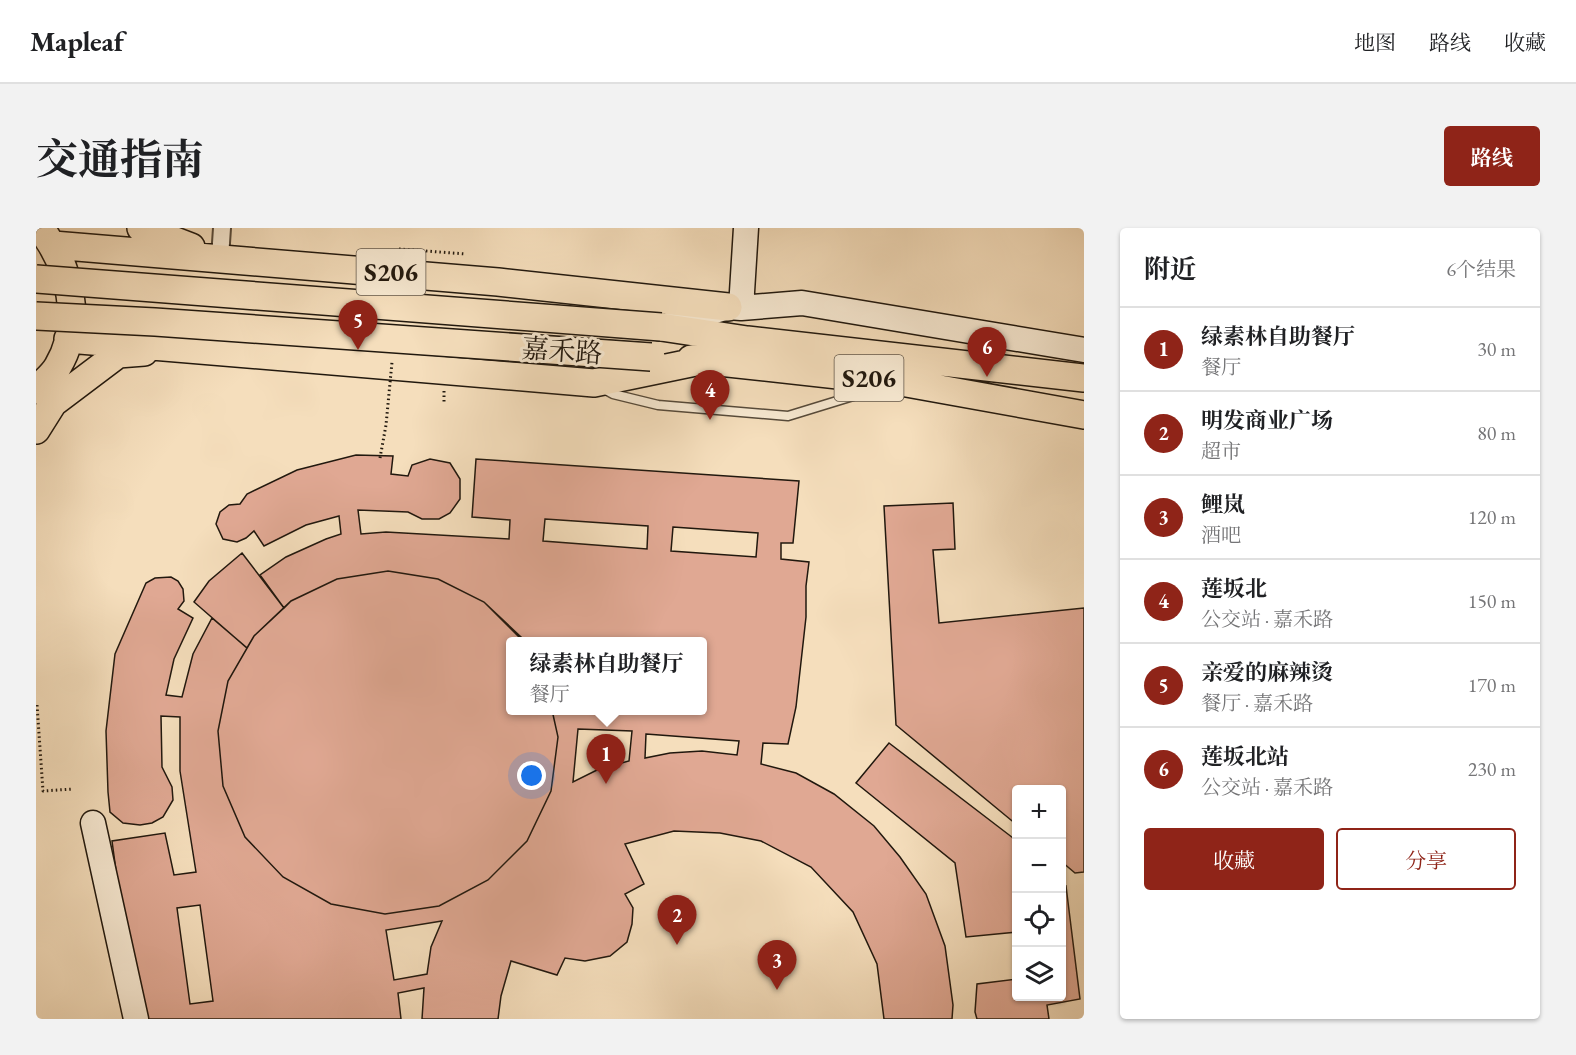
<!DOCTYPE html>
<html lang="zh">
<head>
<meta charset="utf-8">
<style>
  :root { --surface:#fff; --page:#f2f2f2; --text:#202124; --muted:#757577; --line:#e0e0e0; --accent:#8f2418 }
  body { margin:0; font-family:"EB Garamond","Noto Serif SC",serif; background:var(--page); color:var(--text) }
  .controls { position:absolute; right:18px; bottom:18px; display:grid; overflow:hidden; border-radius:6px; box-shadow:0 2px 4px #0004 }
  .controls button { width:54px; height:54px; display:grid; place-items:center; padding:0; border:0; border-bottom:2px solid var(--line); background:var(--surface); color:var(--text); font:30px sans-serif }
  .you { position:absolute; left:496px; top:548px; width:21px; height:21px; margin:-15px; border:4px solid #fff; border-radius:50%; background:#1a73e8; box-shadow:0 0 0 9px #1a73e833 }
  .badge { display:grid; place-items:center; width:39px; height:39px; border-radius:50%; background:var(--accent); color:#fff; font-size:20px; font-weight:700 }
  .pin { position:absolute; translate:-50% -50px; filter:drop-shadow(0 2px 3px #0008) }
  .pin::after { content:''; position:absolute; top:32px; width:21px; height:18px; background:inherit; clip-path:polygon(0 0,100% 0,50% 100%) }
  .popup { position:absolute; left:470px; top:409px; width:201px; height:78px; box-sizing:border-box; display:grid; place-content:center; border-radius:6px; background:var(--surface); filter:drop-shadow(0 2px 4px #0005); font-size:20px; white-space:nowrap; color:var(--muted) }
  .popup b { font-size:22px; color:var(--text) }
  .popup::after { content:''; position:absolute; left:50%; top:100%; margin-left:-12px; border:12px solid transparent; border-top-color:var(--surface) }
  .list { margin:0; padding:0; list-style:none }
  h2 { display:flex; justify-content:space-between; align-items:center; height:78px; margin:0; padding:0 24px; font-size:26px }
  h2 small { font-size:20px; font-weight:400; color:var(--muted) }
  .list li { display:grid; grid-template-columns:39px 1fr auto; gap:18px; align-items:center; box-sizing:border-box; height:84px; padding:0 24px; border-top:2px solid var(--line) }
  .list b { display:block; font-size:22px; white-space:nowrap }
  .list p { margin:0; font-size:20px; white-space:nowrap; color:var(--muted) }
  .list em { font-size:20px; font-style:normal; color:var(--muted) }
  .actions { display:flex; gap:12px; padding:18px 24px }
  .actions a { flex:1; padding:14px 0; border:2px solid var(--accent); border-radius:6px; text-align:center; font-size:21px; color:var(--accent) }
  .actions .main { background:var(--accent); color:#fff }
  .icon { flex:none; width:33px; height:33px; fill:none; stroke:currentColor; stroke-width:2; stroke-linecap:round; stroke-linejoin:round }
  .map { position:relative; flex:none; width:1048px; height:791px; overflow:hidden; border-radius:6px }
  header { display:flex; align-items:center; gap:36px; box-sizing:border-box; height:84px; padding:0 30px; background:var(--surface); border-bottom:2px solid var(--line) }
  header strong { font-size:28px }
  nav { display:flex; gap:33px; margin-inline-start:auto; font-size:21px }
  .intro { display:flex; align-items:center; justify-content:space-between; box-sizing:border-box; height:144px; padding:0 36px }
  h1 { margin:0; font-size:42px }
  .button { padding:15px 27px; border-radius:6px; background:var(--accent); color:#fff; font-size:21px; font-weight:700 }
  main { display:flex; gap:36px; padding:0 36px }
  aside { flex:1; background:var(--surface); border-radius:6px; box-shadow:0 2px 4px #0004 }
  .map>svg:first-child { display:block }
</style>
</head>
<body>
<header>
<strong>Mapleaf</strong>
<nav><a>地图</a><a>路线</a><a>收藏</a></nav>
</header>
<div class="intro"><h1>交通指南</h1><a class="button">路线</a></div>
<main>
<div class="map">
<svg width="1048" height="791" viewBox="0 0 1048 791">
  <rect width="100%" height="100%" fill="#f5debc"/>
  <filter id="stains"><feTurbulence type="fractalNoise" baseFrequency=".00333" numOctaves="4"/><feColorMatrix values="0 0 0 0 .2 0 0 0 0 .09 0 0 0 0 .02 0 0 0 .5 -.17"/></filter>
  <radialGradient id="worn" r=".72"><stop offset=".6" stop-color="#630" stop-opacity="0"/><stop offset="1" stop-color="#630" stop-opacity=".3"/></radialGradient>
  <!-- building -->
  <path fill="#e0a893" stroke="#21180e" stroke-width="1.5" fill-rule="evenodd" d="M320,227l37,1 -2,18 17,2 4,-11 18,-6 20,4 10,16v20l-10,14 -11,6h-17l-14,-7 -50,-2 3,24 25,-2 123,7 1,-19 -38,-3 4,-58 323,22 -6,62h-12v16l28,3 -3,24v31l-10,90 -8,37 -25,-1 -2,21 35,9 38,21 40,32 26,31 26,37 19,52 8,59 -1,14h-68l-7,-55 -24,-52 -42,-45 -50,-26 -41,-8 -46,-2 -49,13 19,40 -19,10 8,14 -1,16 -5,18 -17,14 -25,5 -20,-3 -8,17 -46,-14 -10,35 -3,23h-76l2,-31 -26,5 3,26h-265l-24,-178 53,-8 9,42 22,-3 -16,-101v-54l-19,-1 1,51 10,20 1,13 -10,17 -11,6 -12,2 -17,-2 -13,-11 -2,-20 -2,-61 9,-77 31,-71 9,-5 16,-1 7,4 5,8 1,12 -6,8 15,9 -19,41 -8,36 16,2 11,-43 19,-36 35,30 -19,33 -10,50 5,55 22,51 38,40 48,27 54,10 54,-8 49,-26 39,-39 24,-50 7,-54 -6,-27h150v-68h-178l-40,-40 -46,-23 -50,-8 -51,8 -46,22 -7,7 -24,-33 26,-18 40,-18 15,-5 -2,-18 -33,9 -42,21 -10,-15 -8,7 -9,4 -14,-3 -7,-15 4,-12 9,-7 11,-1 7,-10 50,-24zM509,291l103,7 -1,23 -104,-8zM637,299l85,6 -2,24 -85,-6zM542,501l54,2 -3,30 -30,8 -26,13zM610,506l93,7 -2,14 -35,-4 -32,2 -25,5zM164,677l13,96 -23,3 -13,-96zM406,693l-11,26 -4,27 -33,6 -8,-50z
    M917,275l2,46 -22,1 6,73 145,-15v264l-9,1 -13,-11v-72h-45v35l-121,-100 -12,-219z
    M206,325l42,55 -30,28 -7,12 -53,-46 15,-21z
    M352,343l50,8 46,23 38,36 2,4h-14v68h42l6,27 -7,54 -24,50 -39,39 -49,26 -54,8 -54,-10 -48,-27 -38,-40 -22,-51 -5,-55 10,-50 26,-45 37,-35 46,-22z
    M853,515l128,98v91l-51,5 -11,-74 -99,-80z
    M1030,658l14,113 -33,6 2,14h-72l-2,-7 2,-28 40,-5v17h45v-109z"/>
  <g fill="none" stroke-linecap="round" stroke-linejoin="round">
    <defs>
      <path id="lane" d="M566,160l11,6 45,11 130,11 88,-27"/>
      <path id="street" d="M184,30l2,-30"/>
      <path id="secondary" d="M705,80l5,-80
        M626,99l66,-20 13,1 61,-5 282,47
        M57,595l43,196"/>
      <path id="primary" d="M105,0l50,19
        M17,17l445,37 230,25
        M625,99l86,13 337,38
        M32,111l526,44 116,-24
        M655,131l210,23 183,33
        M0,162c7,-7 17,-15 22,-24 26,-44 12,-100 -18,-138
        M0,202l17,-27 65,-49 26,-2"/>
    </defs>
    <!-- lane casing -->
    <use href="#lane" stroke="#564a3a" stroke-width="11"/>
    <!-- street casing -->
    <use href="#street" stroke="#564a3a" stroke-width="20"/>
    <!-- secondary casing -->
    <use href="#secondary" stroke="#21180e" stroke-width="27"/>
    <!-- primary casing -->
    <use href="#primary" stroke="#21180e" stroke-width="30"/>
    <!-- path -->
    <path stroke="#21180e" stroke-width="3" stroke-dasharray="1.5 3" stroke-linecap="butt" d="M363,21l67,5
      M408,163v13
      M1,477l6,86 30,-2"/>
    <!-- lane -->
    <use href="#lane" stroke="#f8ead3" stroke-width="8"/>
    <!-- street -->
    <use href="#street" stroke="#f8ead3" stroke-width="16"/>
    <!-- secondary -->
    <use href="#secondary" stroke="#f8ead3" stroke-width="24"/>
    <!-- primary -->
    <use href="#primary" stroke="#f5debc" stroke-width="27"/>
    <defs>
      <path id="primary-bridge" d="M0,51l625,48
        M0,88l119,6 496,35"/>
    </defs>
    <!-- primary-bridge casing -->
    <use href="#primary-bridge" stroke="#21180e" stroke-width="30" stroke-linecap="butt"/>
    <!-- path-bridge -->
    <path stroke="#21180e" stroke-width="3" stroke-dasharray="1.5 3" stroke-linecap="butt" d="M361,58l2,-37
      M344,230l6,-33 6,-63"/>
    <!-- primary-bridge -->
    <use href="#primary-bridge" stroke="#f5debc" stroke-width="27"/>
  </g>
  <g text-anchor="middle" stroke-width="6" stroke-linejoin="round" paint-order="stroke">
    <!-- shield labels -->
    <g fill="#f8ead3" stroke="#625749" stroke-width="1.5">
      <rect x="320.5" y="21" width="69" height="46" rx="4.5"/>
      <rect x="798.5" y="127" width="69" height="46" rx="4.5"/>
    </g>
    <g font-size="26" font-weight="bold" fill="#21180e">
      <text x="355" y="53">S206</text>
      <text x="833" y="159">S206</text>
    </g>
    <!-- street labels -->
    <g font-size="27" fill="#21180e" stroke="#f8ead3">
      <text transform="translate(526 123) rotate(4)" y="9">嘉禾路</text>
    </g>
  </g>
  <rect width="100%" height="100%" filter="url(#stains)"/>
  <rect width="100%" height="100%" fill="url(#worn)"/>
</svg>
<div class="controls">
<button>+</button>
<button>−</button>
<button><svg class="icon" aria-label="locate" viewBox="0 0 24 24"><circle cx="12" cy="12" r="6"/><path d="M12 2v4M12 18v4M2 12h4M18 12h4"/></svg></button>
<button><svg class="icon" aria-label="layers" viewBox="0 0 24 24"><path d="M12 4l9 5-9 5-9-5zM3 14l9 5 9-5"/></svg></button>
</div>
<div class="you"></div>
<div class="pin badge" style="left:570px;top:556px">1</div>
<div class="popup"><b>绿素林自助餐厅</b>餐厅</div>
<div class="pin badge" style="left:641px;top:717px">2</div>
<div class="pin badge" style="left:741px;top:762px">3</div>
<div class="pin badge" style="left:674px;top:192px">4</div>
<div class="pin badge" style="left:322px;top:122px">5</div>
<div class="pin badge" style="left:951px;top:149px">6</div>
</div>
<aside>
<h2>附近<small>6个结果</small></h2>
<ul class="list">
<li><span class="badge">1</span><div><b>绿素林自助餐厅</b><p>餐厅</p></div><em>30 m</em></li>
<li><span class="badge">2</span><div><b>明发商业广场</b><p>超市</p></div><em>80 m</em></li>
<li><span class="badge">3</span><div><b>鲤岚</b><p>酒吧</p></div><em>120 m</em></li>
<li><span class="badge">4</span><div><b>莲坂北</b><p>公交站 · 嘉禾路</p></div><em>150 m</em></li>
<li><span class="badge">5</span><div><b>亲爱的麻辣烫</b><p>餐厅 · 嘉禾路</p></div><em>170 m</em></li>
<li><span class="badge">6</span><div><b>莲坂北站</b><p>公交站 · 嘉禾路</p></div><em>230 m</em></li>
</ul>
<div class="actions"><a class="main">收藏</a><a>分享</a></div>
</aside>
</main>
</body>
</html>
